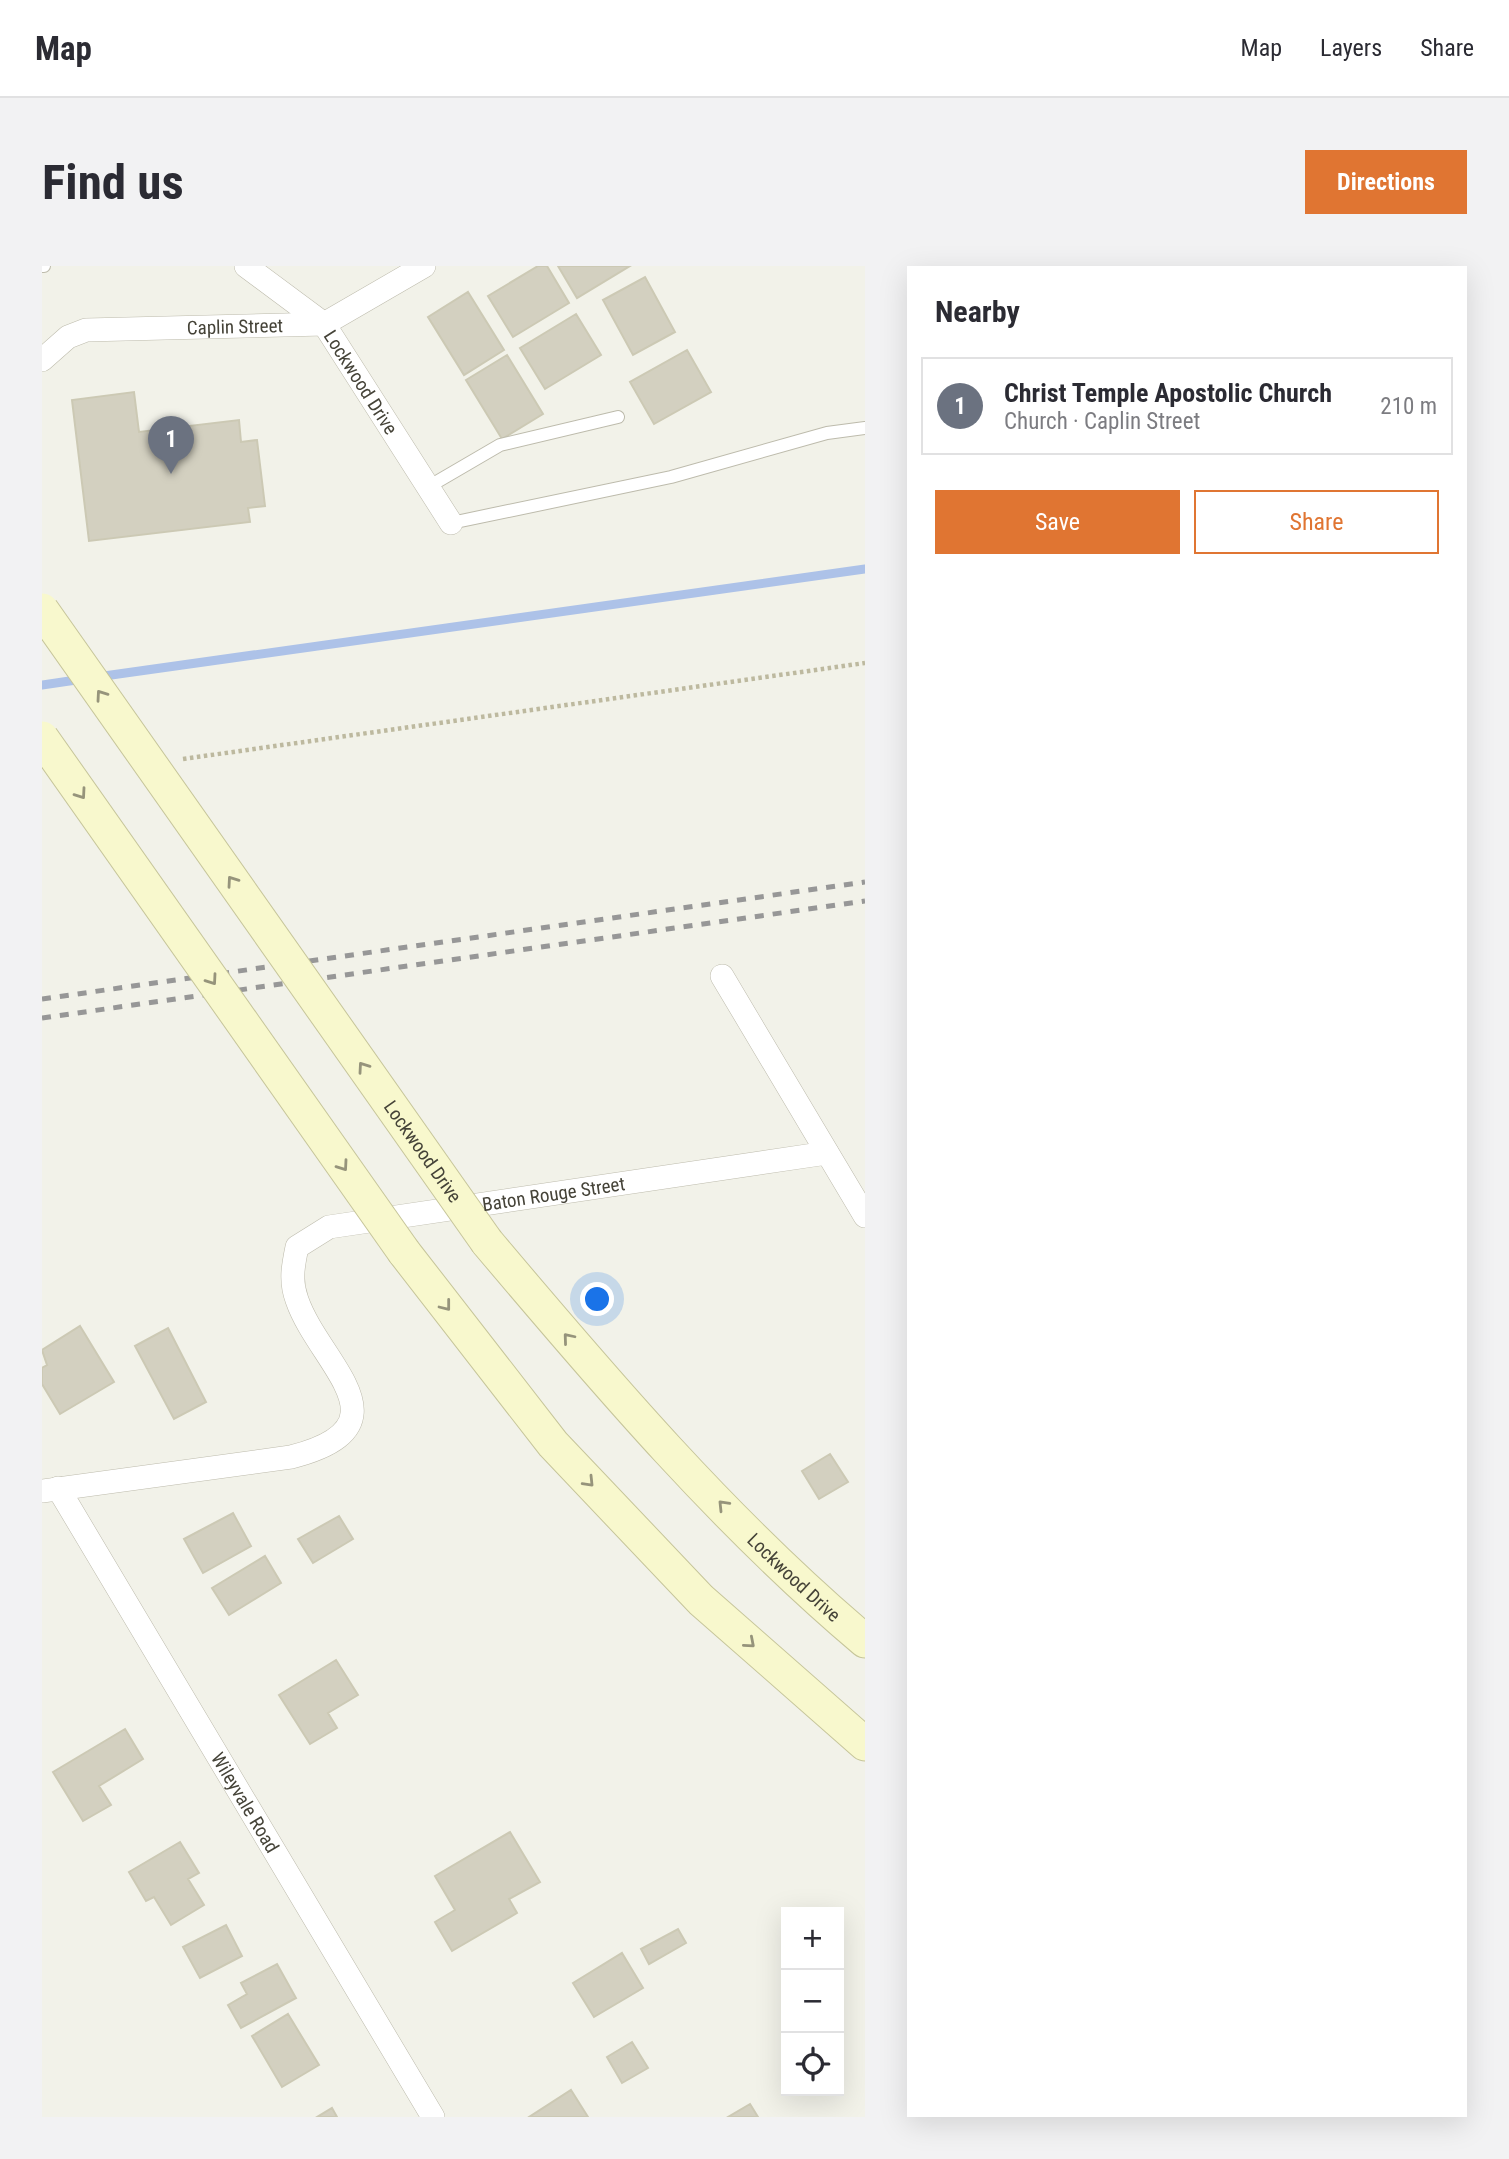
<!DOCTYPE html>
<html lang="en">
<head>
<meta charset="utf-8">
<style>
  :root { --surface:#fff; --page:#f2f2f3; --text:#2b2b33; --muted:#7c7c81; --line:#e1e1e2; --accent:#e07532 }
  body { margin:0; font-family:"Roboto Condensed",sans-serif; background:var(--page); color:var(--text) }
  .controls { position:absolute; right:21px; bottom:21px; display:grid; overflow:hidden; border-radius:0px; box-shadow:0 7px 28px #0002 }
  .controls button { width:63px; height:63px; display:grid; place-items:center; padding:0; border:0; border-bottom:2px solid var(--line); background:var(--surface); color:var(--text); font:35px sans-serif }
  .you { position:absolute; left:556px; top:1034px; width:24px; height:24px; margin:-18px; border:5px solid #fff; border-radius:50%; background:#1a73e8; box-shadow:0 0 0 10px #1a73e833 }
  .badge { display:grid; place-items:center; width:46px; height:46px; border-radius:50%; background:var(--accent); color:#fff; font-size:23px; font-weight:700 }
  .pin { position:absolute; translate:-50% -58px; filter:drop-shadow(0 2px 4px #0008) }
  .pin::after { content:''; position:absolute; top:37px; width:24px; height:21px; background:inherit; clip-path:polygon(0 0,100% 0,50% 100%) }
  .list { margin:0; padding:0; list-style:none }
  h2 { display:flex; justify-content:space-between; align-items:center; height:91px; margin:0; padding:0 28px; font-size:30px }
  h2 small { font-size:23px; font-weight:400; color:var(--muted) }
  .list li { display:grid; grid-template-columns:46px 1fr auto; gap:21px; align-items:center; box-sizing:border-box; height:98px; margin:0 14px 14px; padding:0 14px; border:2px solid var(--line); border-radius:0px }
  .list b { display:block; font-size:26px; white-space:nowrap }
  .list p { margin:0; font-size:23px; white-space:nowrap; color:var(--muted) }
  .list em { font-size:23px; font-style:normal; color:var(--muted) }
  .actions { display:flex; gap:14px; padding:21px 28px }
  .actions a { flex:1; padding:16px 0; border:2px solid var(--accent); border-radius:0px; text-align:center; font-size:24px; color:var(--accent) }
  .actions .main { background:var(--accent); color:#fff }
  .icon { flex:none; width:38px; height:38px; fill:none; stroke:currentColor; stroke-width:2; stroke-linecap:round; stroke-linejoin:round }
  .map { position:relative; flex:none; width:823px; height:1851px; overflow:hidden; border-radius:0px }
  header { display:flex; align-items:center; gap:42px; box-sizing:border-box; height:98px; padding:0 35px; background:var(--surface); border-bottom:2px solid var(--line) }
  header strong { font-size:33px }
  nav { display:flex; gap:38px; margin-inline-start:auto; font-size:24px }
  .intro { display:flex; align-items:center; justify-content:space-between; box-sizing:border-box; height:168px; padding:0 42px }
  h1 { margin:0; font-size:49px }
  .button { padding:18px 32px; border-radius:0px; background:var(--accent); color:#fff; font-size:24px; font-weight:700 }
  main { display:flex; gap:42px; padding:0 42px }
  aside { flex:1; background:var(--surface); border-radius:0px; box-shadow:0 7px 28px #0002 }
  .map>svg:first-child { display:block }
</style>
</head>
<body>
<header>
<strong>Map</strong>
<nav><a>Map</a><a>Layers</a><a>Share</a></nav>
</header>
<div class="intro"><h1>Find us</h1><a class="button">Directions</a></div>
<main>
<div class="map">
<svg width="823" height="1851" viewBox="0 0 823 1851">
  <rect width="100%" height="100%" fill="#f2f2e9"/>
  <g fill="none" stroke-linecap="round" stroke-linejoin="round">
    <!-- stream -->
    <path stroke="#adc2e8" stroke-width="9" d="M55,411l768,-108
      M0,419l41,-6"/>
  </g>
  <!-- building -->
  <path fill="#d3d0c0" stroke="#ccc9b4" stroke-width="2" d="M496,0h9l22,37 -56,34 -25,-41z
    M516,0h72l-53,32z
    M603,11l30,55 -42,23 -30,-55z
    M426,26l36,58 -40,25 -36,-58z
    M534,48l25,41 -56,34 -25,-41z
    M645,84l24,42 -57,32 -24,-42z
    M465,89l36,59 -41,25 -36,-59z
    M92,126l5,40 100,-12 2,22 16,-2 8,66 -17,2 2,14 -161,19 -17,-141z
    M38,1060l34,56 -54,32 -18,-30v-16l5,-3 -5,-15z
    M126,1062l38,74 -32,17 -39,-73z
    M788,1188l18,28 -29,17 -17,-28z
    M191,1247l18,33 -48,27 -19,-34z
    M297,1250l14,23 -40,24 -15,-24z
    M223,1290l16,27 -52,32 -17,-27z
    M294,1394l22,35 -30,18 9,15 -27,16 -31,-49z
    M83,1463l18,30 -44,27 12,19 -28,16 -30,-49z
    M468,1566l30,50 -31,17 8,14 -65,38 -17,-29 20,-12 -20,-34z
    M138,1576l19,31 -11,6 16,26 -33,20 -17,-28 -8,4 -17,-29z
    M184,1659l16,31 -42,22 -17,-31z
    M636,1663l8,14 -37,21 -8,-15z
    M580,1687l21,35 -49,29 -21,-34z
    M235,1698l19,34 -55,30 -13,-23 19,-11 -6,-11z
    M246,1748l31,51 -37,22 -30,-51z
    M590,1776l16,26 -26,15 -15,-26z
    M529,1824l17,27h-59z
    M708,1838l8,13h-30z
    M290,1842l5,9h-20z"/>
  <g fill="none" stroke-linecap="round" stroke-linejoin="round">
    <defs>
      <path id="service" d="M0,0h2
        M386,221l72,-42 118,-28
        M409,257l220,-46 156,-44 38,-5"/>
      <g id="minor">
        <path id="s1" d="M204,0l78,58 127,199"/>
        <path id="s2" d="M0,94l26,-23 18,-7 238,-6 100,-58"/>
        <path d="M680,710l143,240"/>
        <path id="s3" d="M16,1222l375,629"/>
        <path id="s4" d="M0,1225l249,-34c122,-31 28,-93 6,-157 -7,-19 -4,-34 0,-53l32,-20 498,-74"/>
      </g>
      <g id="secondary">
        <path id="s5" d="M445,976c118,140 238,281 378,399"/>
        <path d="M362,986l149,192 148,156 164,144"/>
      </g>
    </defs>
    <!-- service casing -->
    <use href="#service" stroke="#bdbbac" stroke-width="14"/>
    <!-- minor casing -->
    <use href="#minor" stroke="#bdbbac" stroke-width="24"/>
    <!-- secondary casing -->
    <use href="#secondary" stroke="#c6c59a" stroke-width="35"/>
    <!-- path -->
    <path stroke="#bdb99f" stroke-width="4.5" stroke-dasharray="3.5 3.5" stroke-linecap="butt" d="M141,493l682,-96"/>
    <!-- service -->
    <use href="#service" stroke="#fff" stroke-width="12"/>
    <!-- minor -->
    <use href="#minor" stroke="#fff" stroke-width="23"/>
    <!-- secondary -->
    <use href="#secondary" stroke="#f8f8cd" stroke-width="33"/>
    <!-- rail -->
    <path stroke="#979797" stroke-width="5" stroke-dasharray="9 9" stroke-linecap="butt" d="M0,733l823,-117
      M0,752l823,-117"/>
    <defs>
      <g id="secondary-bridge">
        <path id="s6" d="M0,344l445,632"/>
        <path d="M0,472l362,514"/>
      </g>
    </defs>
    <!-- secondary-bridge casing -->
    <use href="#secondary-bridge" stroke="#c6c59a" stroke-width="35" stroke-linecap="butt"/>
    <!-- secondary-bridge -->
    <use href="#secondary-bridge" stroke="#f8f8cd" stroke-width="33"/>
  </g>
  <!-- one-way arrows -->
  <defs><path id="oneway-chevron" d="M-2-3.5L2.5 0L-2 3.5" fill="none" stroke-width="1.6" stroke-linecap="round" stroke-linejoin="round" transform="scale(1.75)"/></defs>
  <g stroke="#96947b">
    <use href="#oneway-chevron" transform="translate(59 429) rotate(-125)"/>
    <use href="#oneway-chevron" transform="translate(39 528) rotate(55)"/>
    <use href="#oneway-chevron" transform="translate(190 615) rotate(-125)"/>
    <use href="#oneway-chevron" transform="translate(170 714) rotate(55)"/>
    <use href="#oneway-chevron" transform="translate(321 801) rotate(-125)"/>
    <use href="#oneway-chevron" transform="translate(301 900) rotate(55)"/>
    <use href="#oneway-chevron" transform="translate(404 1040) rotate(52)"/>
    <use href="#oneway-chevron" transform="translate(526 1072) rotate(-130)"/>
    <use href="#oneway-chevron" transform="translate(547 1216) rotate(46)"/>
    <use href="#oneway-chevron" transform="translate(681 1239) rotate(-134)"/>
    <use href="#oneway-chevron" transform="translate(708 1377) rotate(41)"/>
  </g>
  <g text-anchor="middle" stroke-width="7" stroke-linejoin="round" paint-order="stroke">
    <!-- street labels -->
    <g font-size="19" fill="#454338" stroke="#fff">
      <text dy="7" stroke="none"><textPath href="#s2" startOffset="203">Caplin Street</textPath></text>
      <text dy="7" stroke="none"><textPath href="#s1" startOffset="166">Lockwood Drive</textPath></text>
      <text dy="7" stroke="none"><textPath href="#s6" startOffset="662">Lockwood Drive</textPath></text>
      <text dy="7" stroke="none"><textPath href="#s4" startOffset="777">Baton Rouge Street</textPath></text>
      <text dy="7" stroke="none"><textPath href="#s5" startOffset="455">Lockwood Drive</textPath></text>
      <text dy="7" stroke="none"><textPath href="#s3" startOffset="366">Wileyvale Road</textPath></text>
    </g>
  </g>
</svg>
<div class="controls">
<button>+</button>
<button>−</button>
<button><svg class="icon" aria-label="locate" viewBox="0 0 24 24"><circle cx="12" cy="12" r="6"/><path d="M12 2v4M12 18v4M2 12h4M18 12h4"/></svg></button>
</div>
<div class="you"></div>
<div class="pin badge" style="left:129px;top:208px;background:#6b7280">1</div>
</div>
<aside>
<h2>Nearby<small></small></h2>
<ul class="list">
<li><span class="badge" style="background:#6b7280">1</span><div><b>Christ Temple Apostolic Church</b><p>Church · Caplin Street</p></div><em>210 m</em></li>
</ul>
<div class="actions"><a class="main">Save</a><a>Share</a></div>
</aside>
</main>
</body>
</html>
